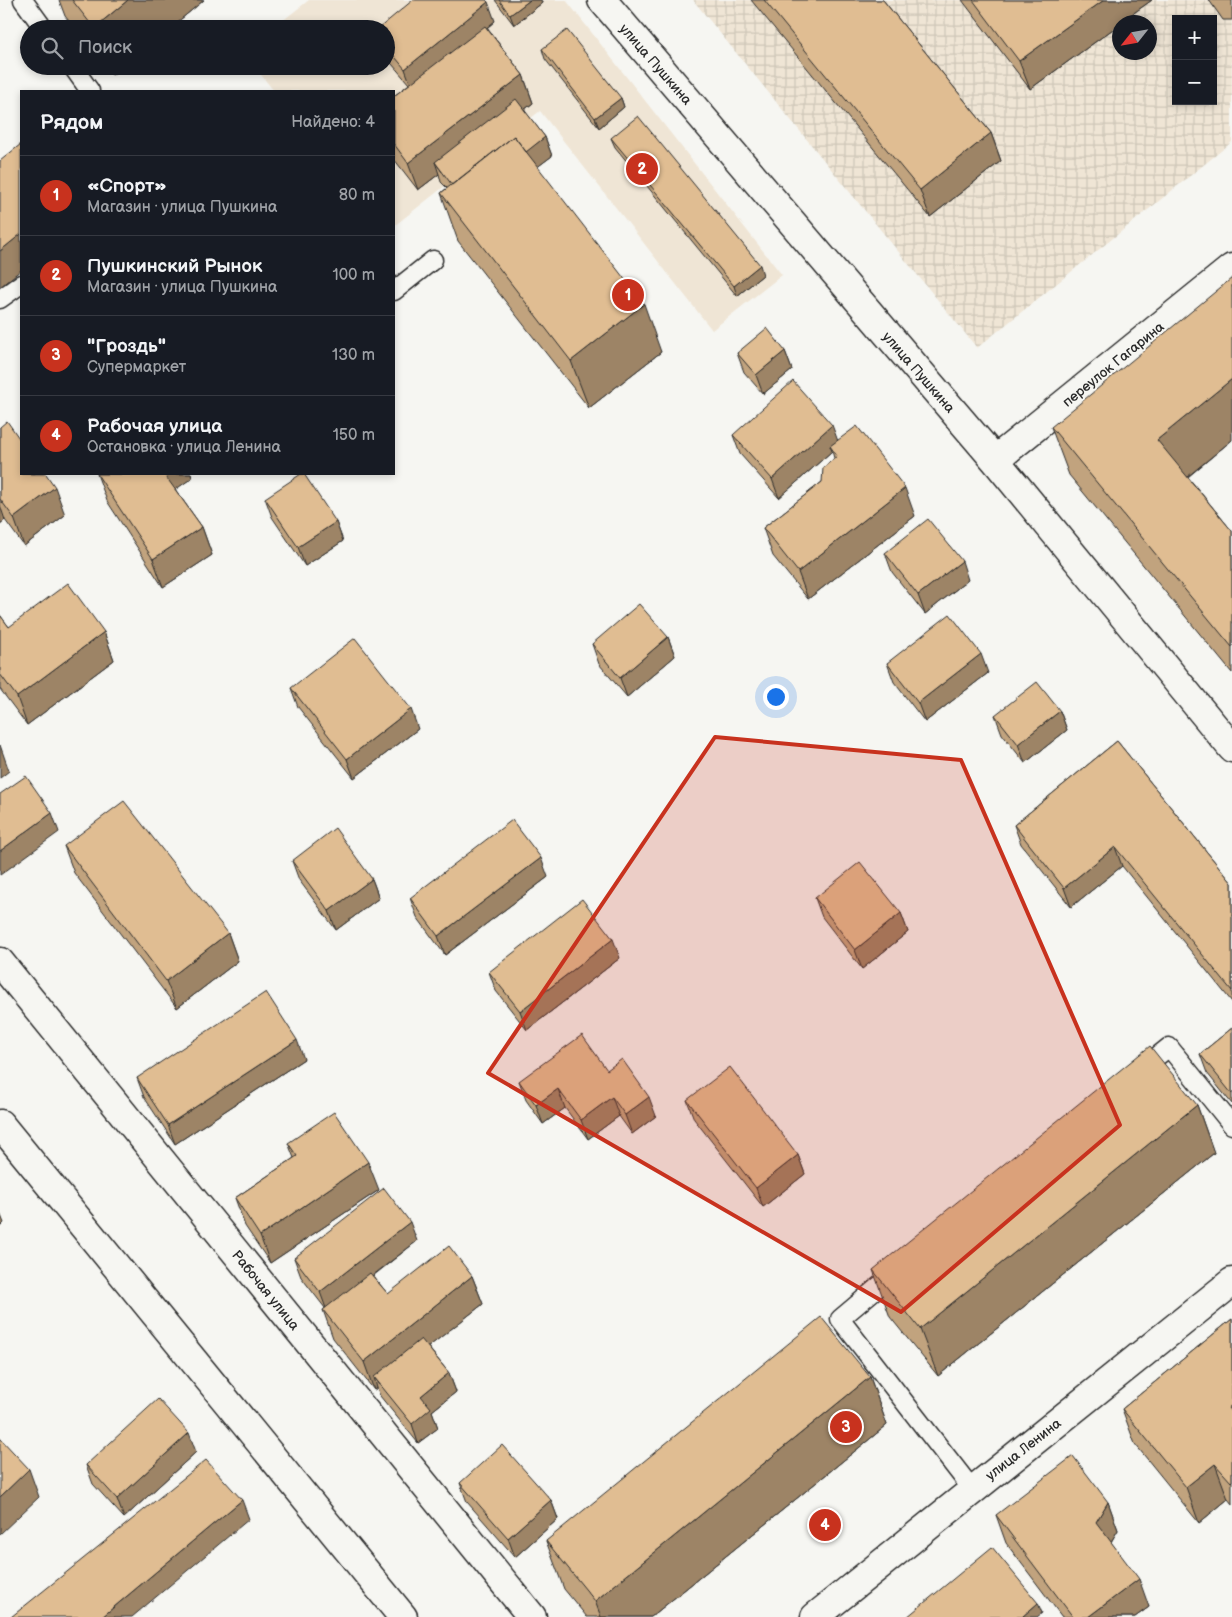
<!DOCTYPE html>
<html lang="ru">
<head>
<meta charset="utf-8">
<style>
  :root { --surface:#171b24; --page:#20242c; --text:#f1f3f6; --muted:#9ea1a6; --line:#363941; --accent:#c8321e }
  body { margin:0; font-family:"Balsamiq Sans",sans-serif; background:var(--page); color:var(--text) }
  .controls { position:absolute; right:15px; top:15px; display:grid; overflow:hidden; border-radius:0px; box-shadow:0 2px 8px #0003 }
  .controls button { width:45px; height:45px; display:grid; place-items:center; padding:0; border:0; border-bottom:1px solid var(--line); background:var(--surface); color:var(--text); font:25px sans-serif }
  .compass { position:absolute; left:1112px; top:15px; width:45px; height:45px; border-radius:50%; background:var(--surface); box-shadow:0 2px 8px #0003; rotate:239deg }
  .you { position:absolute; left:775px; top:696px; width:18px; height:18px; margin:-12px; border:4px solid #fff; border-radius:50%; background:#1a73e8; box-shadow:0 0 0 8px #1a73e833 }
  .badge { display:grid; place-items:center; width:32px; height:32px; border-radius:50%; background:var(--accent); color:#fff; font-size:16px; font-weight:700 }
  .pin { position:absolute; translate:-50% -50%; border:2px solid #fff; box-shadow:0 1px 5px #0006 }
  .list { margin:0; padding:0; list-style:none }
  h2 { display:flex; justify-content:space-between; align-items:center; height:65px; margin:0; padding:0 20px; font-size:21px }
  h2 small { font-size:16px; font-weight:400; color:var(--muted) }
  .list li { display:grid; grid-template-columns:32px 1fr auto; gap:15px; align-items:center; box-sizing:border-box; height:80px; padding:0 20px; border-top:1px solid var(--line) }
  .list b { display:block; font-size:19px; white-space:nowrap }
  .list p { margin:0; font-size:16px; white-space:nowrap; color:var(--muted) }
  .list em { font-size:16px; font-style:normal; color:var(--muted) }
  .icon { flex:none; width:28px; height:28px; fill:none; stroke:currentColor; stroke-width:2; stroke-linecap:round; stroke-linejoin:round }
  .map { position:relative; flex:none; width:1232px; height:1617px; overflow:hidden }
  .search { position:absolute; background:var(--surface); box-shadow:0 2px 8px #0003; left:20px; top:20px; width:375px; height:55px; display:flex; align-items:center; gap:12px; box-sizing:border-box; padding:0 18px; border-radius:28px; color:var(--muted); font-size:19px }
  .panel { position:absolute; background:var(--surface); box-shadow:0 2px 8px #0003; left:20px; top:90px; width:375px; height:385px; border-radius:0px }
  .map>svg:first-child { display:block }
</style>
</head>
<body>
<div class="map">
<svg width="1232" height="1617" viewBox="0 0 1232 1617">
  <defs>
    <pattern id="industrial-grid" width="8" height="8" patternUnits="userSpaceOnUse" patternTransform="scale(1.25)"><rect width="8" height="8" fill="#efe5d5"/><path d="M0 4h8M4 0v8" fill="none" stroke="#cdc5b7"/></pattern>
  </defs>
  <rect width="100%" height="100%" fill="#f6f6f2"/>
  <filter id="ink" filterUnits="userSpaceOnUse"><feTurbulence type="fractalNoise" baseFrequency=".02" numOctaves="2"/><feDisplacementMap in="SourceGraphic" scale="10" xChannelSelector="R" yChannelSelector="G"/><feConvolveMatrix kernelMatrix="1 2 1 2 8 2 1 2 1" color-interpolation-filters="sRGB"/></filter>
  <g filter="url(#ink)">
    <!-- built -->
    <path fill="#efe5d5" d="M309,0h257l216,275 -70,55 -172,-219 -146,115v-135h-120l-20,-25h132v-37h-114z"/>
    <!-- industrial -->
    <path fill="url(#industrial-grid)" fill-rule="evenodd" d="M693,0h539v142l-255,206zM1176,19h37v82h-37zM1120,22h30v30h-30z"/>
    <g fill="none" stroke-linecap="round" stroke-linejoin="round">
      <defs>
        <path id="service" d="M23,0l21,29
          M72,66l18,25
          M394,291l39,-31
          M0,299l21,-15
          M1139,1071l30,-24 63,78
          M897,1271l-57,48 132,170"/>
        <path id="minor" d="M602,0l393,460 237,288
          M995,460l237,-192
          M0,962l532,655
          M0,1124l403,493
          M815,1617l417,-335"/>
      </defs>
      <!-- service casing -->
      <use href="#service" stroke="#2b2b2b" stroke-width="21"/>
      <!-- minor casing -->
      <use href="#minor" stroke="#2b2b2b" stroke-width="31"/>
      <!-- service -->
      <use href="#service" stroke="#f6f6f2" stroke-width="18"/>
      <!-- minor -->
      <use href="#minor" stroke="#f6f6f2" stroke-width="28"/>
    </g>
    <!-- wall -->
    <path fill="#c1a37e" stroke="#2b2b2b" d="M59,0h145l-35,29h-94l-10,-13z
      M495,0h46l1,3 -28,22z
      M751,0h132l108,133 10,28 -71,56z
      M962,0h190l-31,22h-1v2l-90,65z
      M1209,0h23v20h-9z
      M495,21l-8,7 36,47 10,28 -9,7 21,27 7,19 -15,11 124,185 -72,56 -131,-167 -17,-48 6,-5 -6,-6 -2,-8 -21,16 -24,-31v-63l15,-12 -23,-27v-28z
      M542,49l79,49 3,9 -25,21 -54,-69z
      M105,66h18l-11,9z
      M611,138l152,137 -26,21 -122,-149z
      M785,351l7,19 -29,24 -19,-22 -7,-19z
      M0,427l65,88 -41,31 -19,-26 -5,4z
      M1051,427l181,13 -44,37 44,54v142l-163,-198z
      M733,435l105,5 77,76 -107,83 -35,-43 -10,-28 59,-46 12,-24 -2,-7 -53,47 -39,-44z
      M97,474h94l1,4 -17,11 27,38 10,28 -49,32 -56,-86z
      M265,498l71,24 7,19 -38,25 -33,-49z
      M885,553l83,27 -43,34 -33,-42z
      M0,615l9,12 95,5 10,28 -87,65 -27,-36z
      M668,637l7,19 -48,41 -28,-33 -7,-20z
      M887,663l101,10 -63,49 -31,-40z
      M291,688l127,41 -64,49 -56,-71z
      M1060,711l7,19 -42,33 -23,-29 -7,-19z
      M1117,741l115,142v119l-110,-136 -51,41 -50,-63 -7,-19z
      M64,846l164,87 10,28 -61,47 -103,-135z
      M292,861l80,18 7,19 -43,32 -37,-50z
      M548,877l-103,78 -28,-38 -7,-19z
      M815,898l86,15 7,19 -46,37 -40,-52z
      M620,958l-93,72 -31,-39 -7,-19z
      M1232,1028v76l-25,-31 -7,-19z
      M304,1059l-129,85 -31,-47 -7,-19z
      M607,1070l49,46 -24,18 -13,-18 -31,23 -23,-31 -22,16 -17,-24 -7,-19z
      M687,1100l111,55 7,19 -42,33 -69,-88z
      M1197,1105l17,48 -276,223 -48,-59 -17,-47z
      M288,1143l91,47 -109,73 -25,-37 -10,-28 59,-40z
      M417,1241l-44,35 15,18 84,-18 11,28 -55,43 21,26 7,19 -24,19 6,17 -20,15 -38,-47 -3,-8 -3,2 -41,-52 -10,-28 2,-2 -24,-31 -7,-19z
      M1232,1319v185l-4,-5 -29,24 -64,-79 -13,-35z
      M870,1377l17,48 -236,192h-64l-23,-28 -18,-48z
      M196,1452l-72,66 -31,-34 -7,-19z
      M460,1483l91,17 7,19 -43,38 -48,-55z
      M1108,1502l10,28 -7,12 38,65 -14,10h-73l-56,-74 -10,-28z"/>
    <!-- shaded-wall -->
    <path fill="#9d8466" stroke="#2b2b2b" d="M128,0h76l-35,29h-74l-1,-1z
      M530,0h11l1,3 -28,22 -4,-10z
      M1104,0h48l-31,22h-1v2l-90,65 -11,-28z
      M488,2l7,19 -83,67 -7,-19z
      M109,66h14l-11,9z
      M523,75l10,28 -91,69 -7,-10 4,12 -21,16 -10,-27z
      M621,98l3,9 -25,21 -4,-10z
      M991,133l10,28 -71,56 -10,-27z
      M545,137l7,19 -82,62 -7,-19z
      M21,234v36l-21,17v-36z
      M760,265l3,10 -26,21 -3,-10z
      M644,304l17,48 -72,56 -18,-47z
      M785,351l7,19 -29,24 -7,-19z
      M1232,379v61l-57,47 -18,-47z
      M832,425l7,19 -9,2 2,5 -53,47 -7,-19z
      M161,474h30l1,4 -23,16z
      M55,487l10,28 -41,31 -10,-28z
      M905,488l10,28 -107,83 -10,-27z
      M0,505l5,15 -5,4z
      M336,522l7,19 -38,25 -7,-19z
      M202,527l10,28 -49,32 -10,-28z
      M962,561l6,19 -43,34 -7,-19z
      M104,632l10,28 -87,65 -10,-28z
      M668,637l7,19 -48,41 -7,-19z
      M981,654l7,19 -63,49 -7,-19z
      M411,709l7,20 -64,49 -7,-19z
      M1060,711l7,19 -42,33 -7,-19z
      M0,745l9,26 -9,7z
      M52,813l7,19 -59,43v-24z
      M1115,847l7,19 -51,41 -7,-19z
      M541,858l7,19 -103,78 -7,-19z
      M372,879l7,19 -43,32 -7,-19z
      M901,913l7,19 -46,37 -7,-19z
      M228,933l10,28 -61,47 -11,-27z
      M613,939l7,19 -93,72 -7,-19z
      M297,1040l7,19 -129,85 -7,-19z
      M558,1089l7,19 -22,16 -7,-19z
      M612,1097l7,19 -31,23 -7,-19z
      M649,1097l7,19 -24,18 -7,-19z
      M1197,1105l17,48 -276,223 -18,-47z
      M798,1155l7,19 -42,33 -7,-19z
      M368,1162l11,28 -109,73 -10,-27z
      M0,1213l4,10 -4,4z
      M410,1222l7,19 -90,70 -7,-19z
      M472,1276l11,28 -103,81 -6,-8 3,11 -3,2 -10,-28z
      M449,1373l7,19 -24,19 6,17 -20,15 -6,-19 9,-28z
      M870,1377l17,48 -236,192h-50l-6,-16z
      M1232,1405v14l-4,-11z
      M189,1433l7,19 -72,66 -7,-19z
      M1215,1464l13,35 -29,24 -13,-36z
      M29,1469l10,28 -39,37v-37z
      M242,1500l7,19 -117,98h-30z
      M551,1500l7,19 -43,38 -7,-19z
      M1108,1502l10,28 -12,20 -10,-28z
      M1139,1579l10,28 -14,10h-47z
      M1038,1603l4,10 -5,4h-14v-1z"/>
    <!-- building -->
    <path fill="#e0bd92" stroke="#2b2b2b" d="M72,0h56l-34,28z
      M413,0h73l2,2 -83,67 -19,-23v-17h-8z
      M499,0h31l-20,15z
      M764,0h119l108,133 -71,57z
      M973,0h131l-85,61z
      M485,26l38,49 -115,88 -14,-19v-48z
      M567,30l54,68 -26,20 -53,-69z
      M516,99l29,38 -19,15 -12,-16 -62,49 -17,-23z
      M638,116l122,149 -26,21 -123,-148z
      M514,136l130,168 -73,57 -130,-168z
      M21,144v90l-21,17v-90z
      M1232,278v101l-75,61 75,91v116l-181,-220z
      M767,328l18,23 -29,24 -19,-22z
      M793,381l39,44 -60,54 -39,-44z
      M7,421l14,20v33h25l9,13 -41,31 -14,-19v-72z
      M857,426l48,62 -107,84 -35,-44 59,-46 1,-14 14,-12 -7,-10z
      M97,474h67l38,53 -49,32z
      M301,474h3l32,48 -38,25 -33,-49z
      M928,519l34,42 -44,34 -33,-42z
      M68,583l36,49 -87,65 -17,-23v-59l9,12z
      M639,604l29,33 -48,41 -28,-34z
      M950,614l31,40 -63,49 -31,-40z
      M355,638l56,71 -64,50 -56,-71z
      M1037,682l23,29 -42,33 -23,-29z
      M1117,741l115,142v108l-117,-144 -51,41 -50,-63z
      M26,776l26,37 -52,38v-57z
      M124,801l104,132 -62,48 -102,-135z
      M512,820l29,38 -103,78 -28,-38z
      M335,828l37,51 -43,32 -37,-50z
      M860,862l41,51 -46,37 -40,-52z
      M582,899l31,40 -93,72 -31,-39z
      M266,992l31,48 -129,85 -31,-47z
      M1232,1028v66l-32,-40z
      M582,1035l25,35 15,-11 27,38 -24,18 -13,-18 -31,23 -23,-31 -22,16 -17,-24z
      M1150,1046l47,59 -277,224 -47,-59z
      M730,1067l68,88 -42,33 -69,-88z
      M334,1112l34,50 -108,74 -25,-38 62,-42 -9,-13z
      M384,1188l26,34 -90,70 -26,-34z
      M449,1246l23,30 -108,86 -41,-52 47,-37 18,21z
      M821,1317l49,60 -275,224 -49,-60z
      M1232,1319v86l-4,3 4,5v68l-1,1 -16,-18 -29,23 -64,-78z
      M421,1339l28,34 -28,23 10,12 -19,16 -38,-47z
      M158,1399l31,34 -72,66 -31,-34z
      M0,1438l29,31 -29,28z
      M502,1445l49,55 -43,38 -48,-55z
      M1073,1456l35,46 -12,20 43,57 -51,38h-15l-77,-102z
      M206,1460l36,40 -140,117h-91z
      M992,1547l46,56 -15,13v1h-116z"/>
  </g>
  <!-- marked area -->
  <path fill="#c8321e" fill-opacity="0.2" stroke="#c8321e" stroke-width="4" stroke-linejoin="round" d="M715,737l246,23 159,365 -219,187 -413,-239z"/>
  <g text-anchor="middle" stroke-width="4" stroke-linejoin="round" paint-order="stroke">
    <!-- street labels -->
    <g font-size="14" fill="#2b2b2b" stroke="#f6f6f2">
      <text transform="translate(656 64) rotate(49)" y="5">улица Пушкина</text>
      <text transform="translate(1113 364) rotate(-39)" y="5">переулок Гагарина</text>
      <text transform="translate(919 372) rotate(49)" y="5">улица Пушкина</text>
      <text transform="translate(266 1290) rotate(51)" y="5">Рабочая улица</text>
      <text transform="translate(1023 1449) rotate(-38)" y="5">улица Ленина</text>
    </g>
  </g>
</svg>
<div class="controls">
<button>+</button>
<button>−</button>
</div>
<svg class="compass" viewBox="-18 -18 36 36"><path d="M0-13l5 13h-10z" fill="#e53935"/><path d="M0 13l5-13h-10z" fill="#9ea1a6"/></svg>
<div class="you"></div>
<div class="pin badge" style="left:628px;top:295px">1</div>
<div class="pin badge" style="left:642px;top:169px">2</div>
<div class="pin badge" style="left:846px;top:1427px">3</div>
<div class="pin badge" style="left:825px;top:1525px">4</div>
<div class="search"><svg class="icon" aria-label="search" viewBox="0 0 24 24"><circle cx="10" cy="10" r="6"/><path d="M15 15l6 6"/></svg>Поиск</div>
<section class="panel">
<h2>Рядом<small>Найдено: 4</small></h2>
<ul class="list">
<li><span class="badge">1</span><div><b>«Спорт»</b><p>Магазин · улица Пушкина</p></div><em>80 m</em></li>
<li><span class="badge">2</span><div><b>Пушкинский Рынок</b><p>Магазин · улица Пушкина</p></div><em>100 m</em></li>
<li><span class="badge">3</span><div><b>&quot;Гроздь&quot;</b><p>Супермаркет</p></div><em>130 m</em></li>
<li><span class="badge">4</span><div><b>Рабочая улица</b><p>Остановка · улица Ленина</p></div><em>150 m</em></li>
</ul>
</section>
</div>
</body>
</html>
